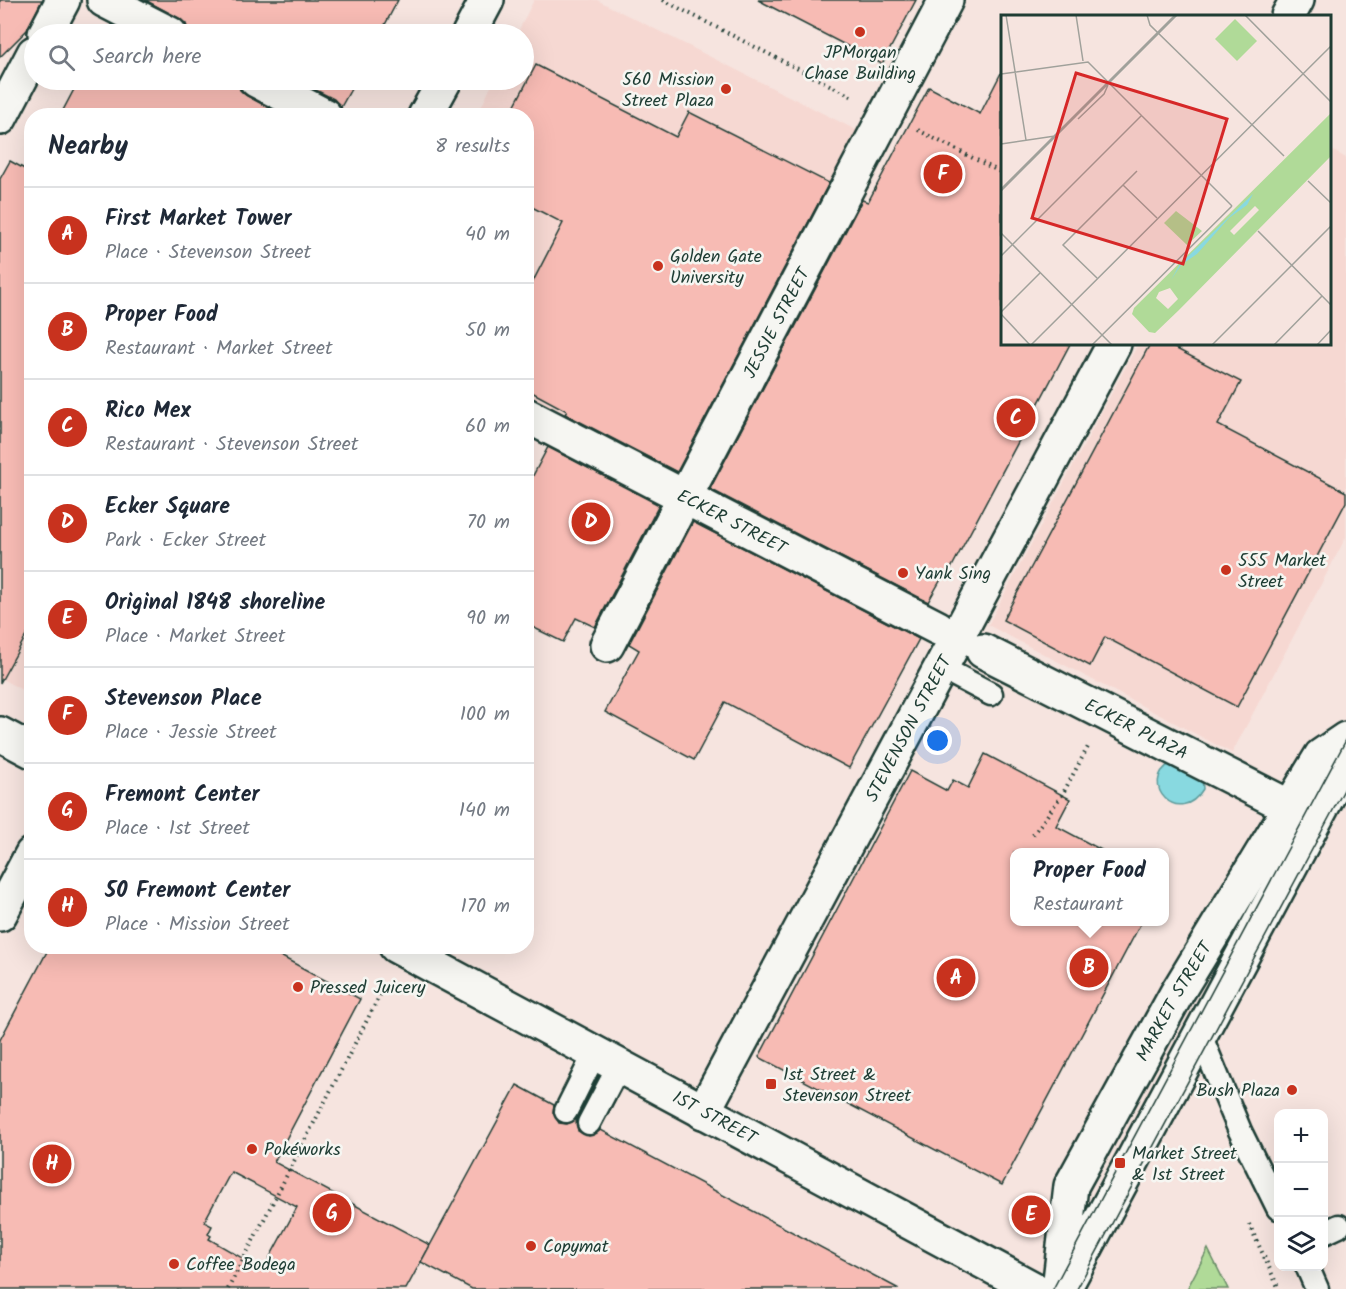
<!DOCTYPE html>
<html lang="en">
<head>
<meta charset="utf-8">
<style>
  :root { --surface:#fff; --page:#f6f6f7; --text:#1f2937; --muted:#747a83; --line:#e0e1e3; --accent:#c8321e }
  body { margin:0; font-family:Kalam,sans-serif; background:var(--page); color:var(--text) }
  .controls { position:absolute; right:18px; bottom:18px; display:grid; overflow:hidden; border-radius:12px; box-shadow:0 6px 24px #0002 }
  .controls button { width:54px; height:54px; display:grid; place-items:center; padding:0; border:0; border-bottom:2px solid var(--line); background:var(--surface); color:var(--text); font:30px sans-serif }
  .you { position:absolute; left:938px; top:741px; width:21px; height:21px; margin:-15px; border:4px solid #fff; border-radius:50%; background:#1a73e8; box-shadow:0 0 0 9px #1a73e833 }
  .badge { display:grid; place-items:center; width:39px; height:39px; border-radius:50%; background:var(--accent); color:#fff; font-size:20px; font-weight:700 }
  .pin { position:absolute; translate:-50% -50%; border:3px solid #fff; box-shadow:0 2px 6px #0006 }
  .popup { position:absolute; left:1010px; top:848px; width:159px; height:78px; box-sizing:border-box; display:grid; place-content:center; border-radius:12px; background:var(--surface); filter:drop-shadow(0 2px 4px #0005); font-size:20px; white-space:nowrap; color:var(--muted) }
  .popup b { font-size:22px; color:var(--text) }
  .popup::after { content:''; position:absolute; left:50%; top:100%; margin-left:-12px; border:12px solid transparent; border-top-color:var(--surface) }
  .list { margin:0; padding:0; list-style:none }
  h2 { display:flex; justify-content:space-between; align-items:center; height:78px; margin:0; padding:0 24px; font-size:26px }
  h2 small { font-size:20px; font-weight:400; color:var(--muted) }
  .list li { display:grid; grid-template-columns:39px 1fr auto; gap:18px; align-items:center; box-sizing:border-box; height:96px; padding:0 24px; border-top:2px solid var(--line) }
  .list b { display:block; font-size:22px; white-space:nowrap }
  .list p { margin:0; font-size:20px; white-space:nowrap; color:var(--muted) }
  .list em { font-size:20px; font-style:normal; color:var(--muted) }
  .icon { flex:none; width:33px; height:33px; fill:none; stroke:currentColor; stroke-width:2; stroke-linecap:round; stroke-linejoin:round }
  .map { position:relative; flex:none; width:1346px; height:1289px; overflow:hidden }
  .search { position:absolute; background:var(--surface); box-shadow:0 6px 24px #0002; left:24px; top:24px; width:510px; height:66px; display:flex; align-items:center; gap:15px; box-sizing:border-box; padding:0 21px; border-radius:33px; color:var(--muted); font-size:22px }
  .panel { position:absolute; background:var(--surface); box-shadow:0 6px 24px #0002; left:24px; top:108px; width:510px; height:846px; border-radius:24px }
  .map>svg:first-child { display:block }
</style>
</head>
<body>
<div class="map">
<svg width="1346" height="1289" viewBox="0 0 1346 1289">
  <rect width="100%" height="100%" fill="#f6e4df"/>
  <filter id="ink" filterUnits="userSpaceOnUse"><feTurbulence type="fractalNoise" baseFrequency=".0167" numOctaves="2"/><feDisplacementMap in="SourceGraphic" scale="12" xChannelSelector="R" yChannelSelector="G"/><feConvolveMatrix kernelMatrix="1 2 1 2 8 2 1 2 1" color-interpolation-filters="sRGB"/></filter>
  <g filter="url(#ink)">
    <!-- built -->
    <path fill="#f6d8d2" d="M534,0h63l263,132 -183,344 -150,-77 -1,-283h-49l17,-36h30v-46h-7z
      M1330,149l16,9v379l-114,216 -244,-128 150,-281h192z
      M31,560v135l-31,-17z"/>
    <!-- green -->
    <path fill="#b0da98" stroke="#688c66" stroke-width="1.5" d="M1208,1249l20,40h-41z"/>
    <!-- water -->
    <path fill="#88d9e0" stroke="#5e9b9b" stroke-width="1.5" d="M1171,763l31,12 1,14c-24,40 -66,-6 -32,-26z"/>
    <!-- building -->
    <path fill="#f7bbb4" stroke="#1f3d34" stroke-width="1.5" fill-rule="evenodd" d="M0,0h42l-15,30 -27,27z
      M145,0h253l-18,34h-191l-3,-10 -7,-6z
      M758,0h158l-34,64z
      M536,65l140,72 13,-25 140,71 -152,289 -112,-58 2,-3 -41,-22v-94l37,-72 -37,-19v-88h-17z
      M1002,71v273h68l-124,234 -3,-2 -15,26 -218,-113 152,-289 6,2 61,-115 51,27z
      M79,80h158l3,10 7,6 37,20h-224z
      M296,80h60l-15,27 -7,-8z
      M10,161l22,12v452l-32,58v-504z
      M1150,344h17l74,38 -23,43 128,67v10l-109,205 -132,-70 -15,29 -87,-46z
      M548,447l111,58 -64,122 -19,-9 -13,24 -37,-18v-135z
      M693,522l226,117 -70,129 -124,-66 -31,58 -89,-48 34,-62 -10,-6z
      M985,754l85,45 -14,27 49,26h-91v69h128l-140,264 -243,-128 151,-286 37,20 6,-11 15,8z
      M50,946h212l98,53 -86,163 156,83 -24,44h-406v-249zM231,1172l66,35 -34,63 -54,-31 2,-3 -3,-2 4,-8 -8,-4z
      M517,1085l37,20 -1,7 6,11 8,1 9,-5 2,12 11,5 12,-6 298,159h-427l-51,-27z"/>
    <g fill="none" stroke-linecap="round" stroke-linejoin="round">
      <defs>
        <path id="lane" d="M940,667l51,27
          M1201,1037l39,94 38,77
          M566,1111l29,-58
          M589,1123l30,-57
          M1324,1233l15,-7
          M1307,1266l10,23"/>
        <g id="street">
          <path d="M104,0l66,34"/>
          <path d="M1288,16l9,-16"/>
          <path d="M45,34l18,-34"/>
          <path d="M256,80l69,36"/>
          <path d="M0,118l34,-65"/>
          <path id="s1" d="M526,415l412,213"/>
          <path id="s2" d="M607,645l339,-645"/>
          <path id="s3" d="M983,651l307,156"/>
          <path id="s4" d="M703,1112l411,-768"/>
        </g>
        <g id="secondary">
          <path d="M469,34l18,-34"/>
          <path d="M425,116l20,-36"/>
          <path d="M0,734l32,17"/>
          <path d="M0,914l32,-60"/>
          <path id="s5" d="M396,946l638,343"/>
          <path d="M1066,1285l280,-523"/>
          <path id="s6" d="M1059,1289l12,-103 106,-193 144,-237 25,-17"/>
        </g>
      </defs>
      <!-- lane casing -->
      <use href="#lane" stroke="#1f3d34" stroke-width="27"/>
      <!-- street casing -->
      <use href="#street" stroke="#1f3d34" stroke-width="38"/>
      <!-- secondary casing -->
      <use href="#secondary" stroke="#1f3d34" stroke-width="38"/>
      <!-- path -->
      <path stroke="#1f3d34" stroke-width="4" stroke-dasharray="1.5 4.5" stroke-linecap="butt" d="M663,0l192,98
        M918,130l84,43
        M1033,835l29,-40 27,-50
        M1249,1224l30,65
        M228,1289l152,-294"/>
      <!-- lane -->
      <use href="#lane" stroke="#f6f6f2" stroke-width="22"/>
      <!-- street -->
      <use href="#street" stroke="#f6f6f2" stroke-width="33"/>
      <!-- secondary -->
      <use href="#secondary" stroke="#f6f6f2" stroke-width="33"/>
      <!-- tram -->
      <path stroke="#1f3d34" stroke-width="1.5" d="M1053,1289l293,-549
        M1077,1289l269,-503"/>
    </g>
  </g>
  <!-- markers -->
  <g fill="#c8321e" stroke="#f6f6f2" stroke-width="2">
    <circle cx="860" cy="32" r="6"/>
    <circle cx="726" cy="89" r="6"/>
    <circle cx="658" cy="266" r="6"/>
    <circle cx="1226" cy="570" r="6"/>
    <circle cx="903" cy="573" r="6"/>
    <circle cx="298" cy="987" r="6"/>
    <rect x="765" y="1078" width="12" height="12" rx="3"/>
    <circle cx="1292" cy="1090" r="6"/>
    <circle cx="252" cy="1149" r="6"/>
    <rect x="1114" y="1157" width="12" height="12" rx="3"/>
    <circle cx="531" cy="1246" r="6"/>
    <circle cx="174" cy="1264" r="6"/>
  </g>
  <g text-anchor="middle" stroke-width="5" stroke-linejoin="round" paint-order="stroke">
    <!-- poi labels -->
    <g font-size="18" fill="#1f3d34" stroke="#f6f6f2" text-anchor="start">
      <text x="860" y="58" text-anchor="middle">JPMorgan<tspan x="860" dy="21">Chase Building</tspan></text>
      <text x="714" y="85" text-anchor="end">560 Mission<tspan x="714" dy="21">Street Plaza</tspan></text>
      <text x="670" y="262">Golden Gate<tspan x="670" dy="21">University</tspan></text>
      <text x="1238" y="566">555 Market<tspan x="1238" dy="21">Street</tspan></text>
      <text x="915" y="579">Yank Sing</text>
      <text x="310" y="993">Pressed Juicery</text>
      <text x="783" y="1080">1st Street &amp;<tspan x="783" dy="21">Stevenson Street</tspan></text>
      <text x="1280" y="1096" text-anchor="end">Bush Plaza</text>
      <text x="264" y="1155">Pokéworks</text>
      <text x="1132" y="1159">Market Street<tspan x="1132" dy="21">&amp; 1st Street</tspan></text>
      <text x="543" y="1252">Copymat</text>
      <text x="186" y="1270">Coffee Bodega</text>
    </g>
    <!-- street labels -->
    <g font-size="18" fill="#1f3d34" stroke="#f6f6f2">
      <text dy="6" stroke="none"><textPath href="#s2" startOffset="364">JESSIE STREET</textPath></text>
      <text dy="6" stroke="none"><textPath href="#s1" startOffset="232">ECKER STREET</textPath></text>
      <text dy="6" stroke="none"><textPath href="#s4" startOffset="435">STEVENSON STREET</textPath></text>
      <text dy="6" stroke="none"><textPath href="#s3" startOffset="172">ECKER PLAZA</textPath></text>
      <text dy="6" stroke="none"><textPath href="#s6" startOffset="315">MARKET STREET</textPath></text>
      <text dy="6" stroke="none"><textPath href="#s5" startOffset="362">1ST STREET</textPath></text>
    </g>
  </g>
  <!-- overview -->
  <g transform="translate(1001 15)">
    <rect width="330" height="330" fill="#f6e4df"/>
    <path d="M234,4l22,22 -20,20 -22,-22zM330,98v43l-152,154 -24,23 -6,-1 -17,-18 2,-6zM254,191l4,4 -25,25 -4,-4zM169,273l8,11 -10,10 -12,-11 3,-6zM175,196l26,20 -15,14 -23,-22z" fill="#b0da98" fill-rule="evenodd"/>
    <path d="M252,179l-6,11 -18,13 -32,36 -16,11 -10,15 9,-16z" fill="#88d9e0"/>
    <path fill="none" stroke="#a0a19b" stroke-width="1.5" d="M5,0l20,125M75,0l7,46M146,0l3,10 134,131M244,0l86,87M0,59l87,-12 144,144M77,104l26,-25 4,-9M0,129l54,-8M307,166l23,22M122,170l34,33M0,174l174,-174M0,176l176,-176M257,216l73,74M0,218l111,112M0,241l141,-141M96,263l-34,-33 74,-74M0,297l39,-39M0,299l29,31M30,330l300,-299M91,330l140,-139M211,330l119,-119M273,330l48,-49M316,330l14,-15"/>
    <path fill="#d62828" fill-opacity="0.15" stroke="#d62828" stroke-width="3" d="M75,58l151,46 -44,145 -151,-46z"/>
    <rect width="330" height="330" fill="none" stroke="#1f3d34" stroke-width="3"/>
  </g>
</svg>
<div class="controls">
<button>+</button>
<button>−</button>
<button><svg class="icon" aria-label="layers" viewBox="0 0 24 24"><path d="M12 4l9 5-9 5-9-5zM3 14l9 5 9-5"/></svg></button>
</div>
<div class="you"></div>
<div class="pin badge" style="left:956px;top:978px">A</div>
<div class="pin badge" style="left:1089px;top:968px">B</div>
<div class="popup"><b>Proper Food</b>Restaurant</div>
<div class="pin badge" style="left:1016px;top:418px">C</div>
<div class="pin badge" style="left:591px;top:522px">D</div>
<div class="pin badge" style="left:1031px;top:1215px">E</div>
<div class="pin badge" style="left:943px;top:174px">F</div>
<div class="pin badge" style="left:332px;top:1213px">G</div>
<div class="pin badge" style="left:52px;top:1164px">H</div>
<div class="search"><svg class="icon" aria-label="search" viewBox="0 0 24 24"><circle cx="10" cy="10" r="6"/><path d="M15 15l6 6"/></svg>Search here</div>
<section class="panel">
<h2>Nearby<small>8 results</small></h2>
<ul class="list">
<li><span class="badge">A</span><div><b>First Market Tower</b><p>Place · Stevenson Street</p></div><em>40 m</em></li>
<li><span class="badge">B</span><div><b>Proper Food</b><p>Restaurant · Market Street</p></div><em>50 m</em></li>
<li><span class="badge">C</span><div><b>Rico Mex</b><p>Restaurant · Stevenson Street</p></div><em>60 m</em></li>
<li><span class="badge">D</span><div><b>Ecker Square</b><p>Park · Ecker Street</p></div><em>70 m</em></li>
<li><span class="badge">E</span><div><b>Original 1848 shoreline</b><p>Place · Market Street</p></div><em>90 m</em></li>
<li><span class="badge">F</span><div><b>Stevenson Place</b><p>Place · Jessie Street</p></div><em>100 m</em></li>
<li><span class="badge">G</span><div><b>Fremont Center</b><p>Place · 1st Street</p></div><em>140 m</em></li>
<li><span class="badge">H</span><div><b>50 Fremont Center</b><p>Place · Mission Street</p></div><em>170 m</em></li>
</ul>
</section>
</div>
</body>
</html>
